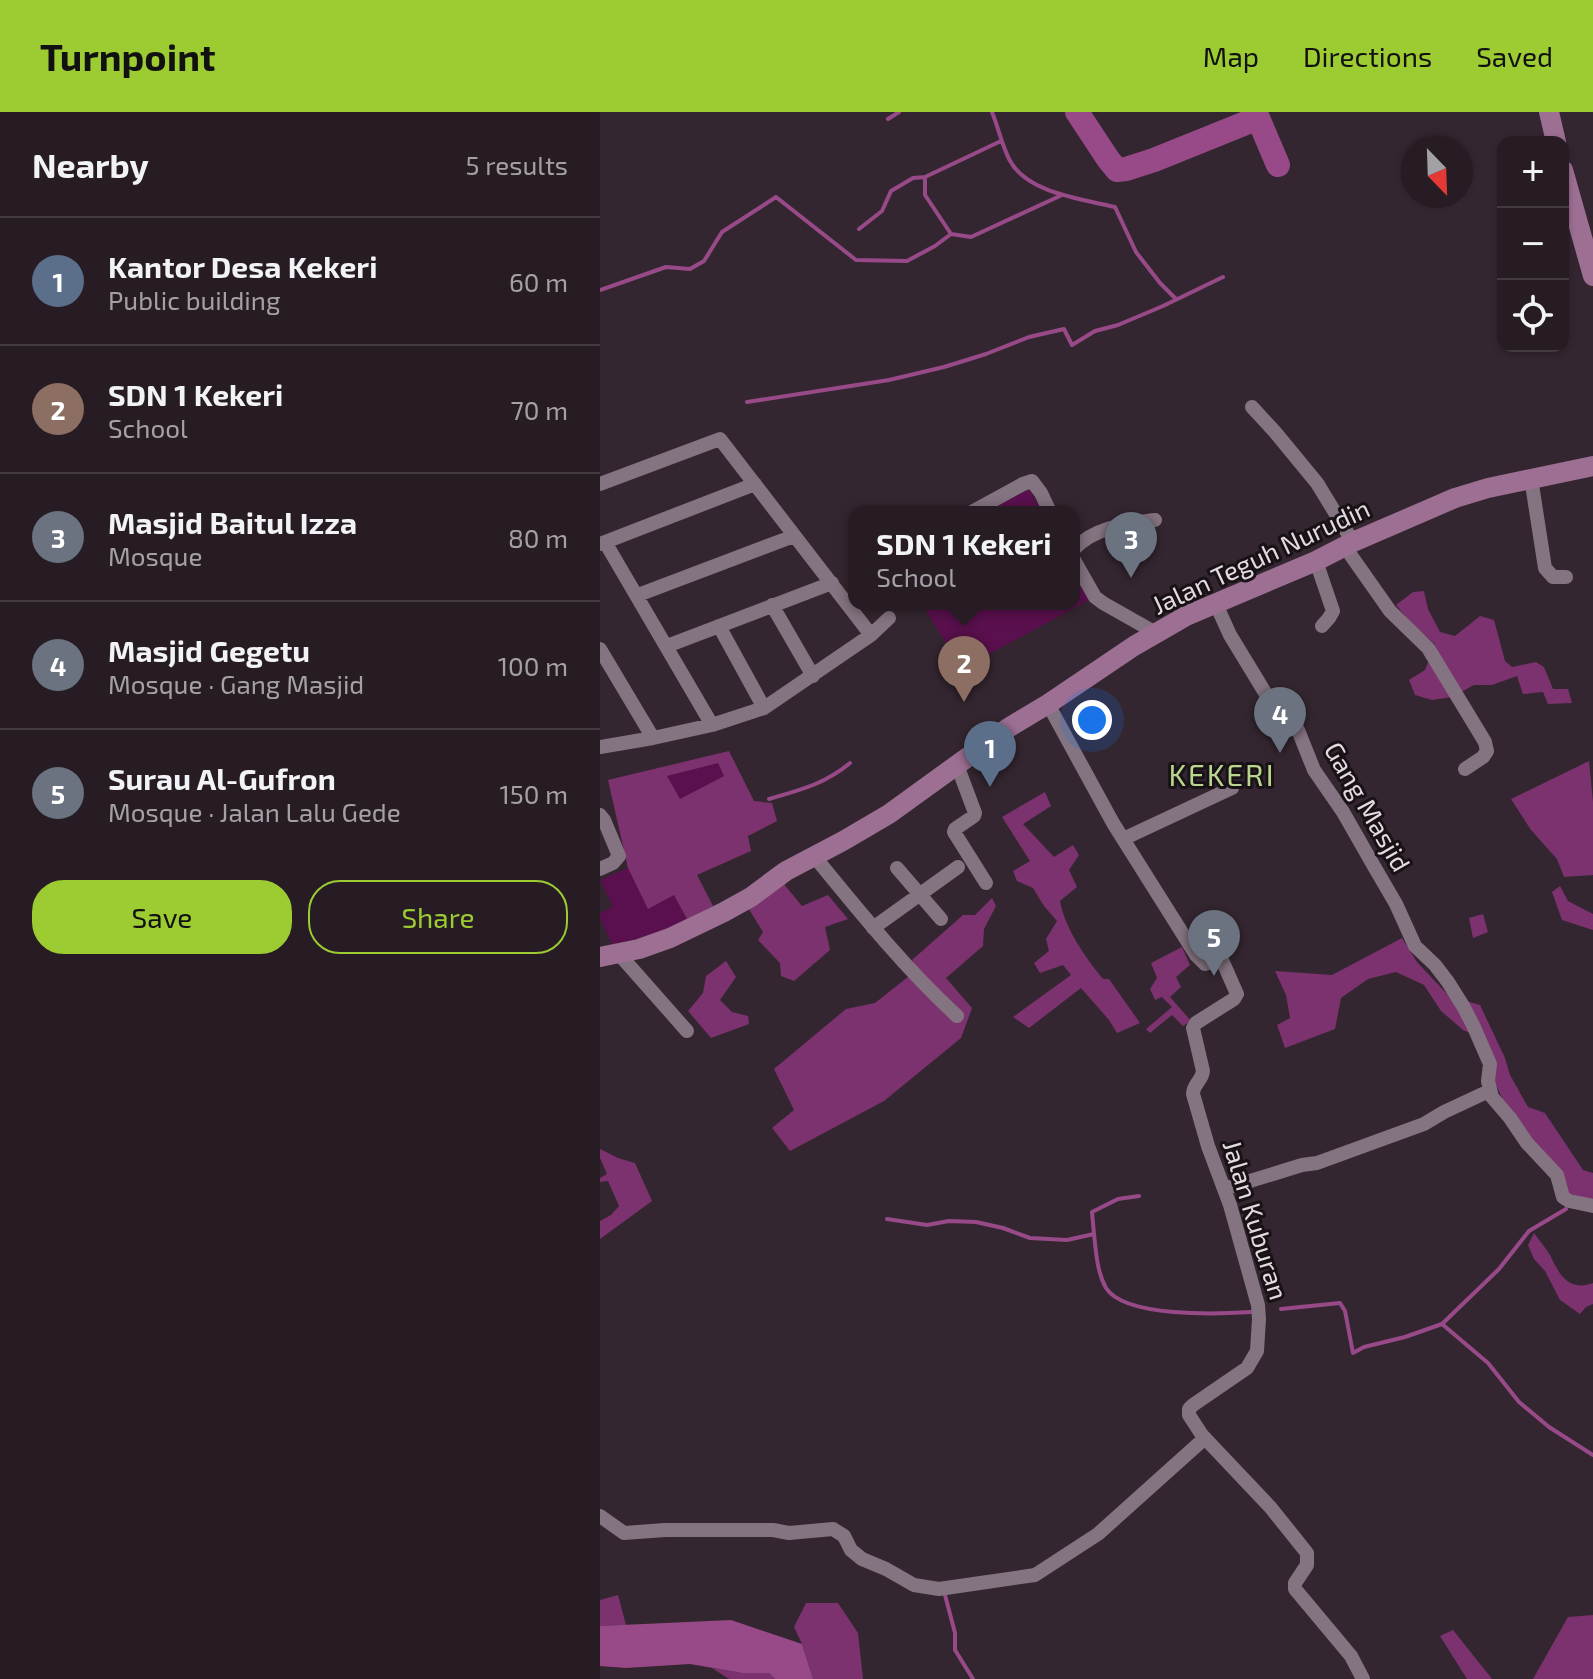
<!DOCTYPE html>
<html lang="en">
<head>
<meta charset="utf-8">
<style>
  :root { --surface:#271c24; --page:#332931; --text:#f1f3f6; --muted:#a4a1a6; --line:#433a41; --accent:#9ccb32 }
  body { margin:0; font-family:"Exo 2",sans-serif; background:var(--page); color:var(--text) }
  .controls { position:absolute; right:24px; top:24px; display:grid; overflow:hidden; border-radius:16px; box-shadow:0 2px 6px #0004 }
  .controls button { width:72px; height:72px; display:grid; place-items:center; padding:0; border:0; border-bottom:2px solid var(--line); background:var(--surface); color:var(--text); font:40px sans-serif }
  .compass { position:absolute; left:801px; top:24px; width:72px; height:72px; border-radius:50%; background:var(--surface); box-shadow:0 2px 6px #0004; rotate:157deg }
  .you { position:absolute; left:492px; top:608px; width:28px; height:28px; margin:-20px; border:6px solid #fff; border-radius:50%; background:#1a73e8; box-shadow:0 0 0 12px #1a73e833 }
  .badge { display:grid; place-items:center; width:52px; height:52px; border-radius:50%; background:var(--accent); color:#fff; font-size:26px; font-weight:700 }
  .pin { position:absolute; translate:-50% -66px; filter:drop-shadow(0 2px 4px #0008) }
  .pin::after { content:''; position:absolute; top:42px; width:28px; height:24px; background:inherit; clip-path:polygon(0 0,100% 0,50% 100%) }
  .popup { position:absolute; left:248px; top:394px; width:232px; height:104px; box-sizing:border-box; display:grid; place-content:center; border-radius:16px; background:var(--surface); filter:drop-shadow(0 2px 6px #0005); font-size:26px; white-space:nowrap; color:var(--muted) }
  .popup b { font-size:30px; color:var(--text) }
  .popup::after { content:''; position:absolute; left:50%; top:100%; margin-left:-16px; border:16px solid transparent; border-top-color:var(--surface) }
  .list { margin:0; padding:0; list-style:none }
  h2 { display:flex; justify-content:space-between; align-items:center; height:104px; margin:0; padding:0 32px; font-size:34px }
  h2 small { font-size:26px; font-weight:400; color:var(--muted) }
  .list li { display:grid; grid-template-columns:52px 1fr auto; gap:24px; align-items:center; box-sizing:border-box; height:128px; padding:0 32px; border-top:2px solid var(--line) }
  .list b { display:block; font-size:30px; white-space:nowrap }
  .list p { margin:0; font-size:26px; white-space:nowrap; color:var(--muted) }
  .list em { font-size:26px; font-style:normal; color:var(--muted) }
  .actions { display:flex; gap:16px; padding:24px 32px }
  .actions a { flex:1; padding:18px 0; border:2px solid var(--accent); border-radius:32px; text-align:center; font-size:28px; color:var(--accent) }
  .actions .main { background:var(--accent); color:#111 }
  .icon { flex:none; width:44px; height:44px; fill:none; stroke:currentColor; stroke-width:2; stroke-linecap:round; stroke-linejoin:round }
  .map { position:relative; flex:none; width:993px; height:1567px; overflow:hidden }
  header { display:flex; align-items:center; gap:48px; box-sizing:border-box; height:112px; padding:0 40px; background:var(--accent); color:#111 }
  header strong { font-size:38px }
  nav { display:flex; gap:44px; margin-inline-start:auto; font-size:28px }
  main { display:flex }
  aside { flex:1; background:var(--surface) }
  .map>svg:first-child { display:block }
</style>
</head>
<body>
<header>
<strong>Turnpoint</strong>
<nav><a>Map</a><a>Directions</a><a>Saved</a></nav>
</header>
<main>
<aside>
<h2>Nearby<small>5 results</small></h2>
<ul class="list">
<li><span class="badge" style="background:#5c6f8a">1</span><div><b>Kantor Desa Kekeri</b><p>Public building</p></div><em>60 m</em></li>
<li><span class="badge" style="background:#8d6e63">2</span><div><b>SDN 1 Kekeri</b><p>School</p></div><em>70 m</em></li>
<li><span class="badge" style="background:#6b7280">3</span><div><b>Masjid Baitul Izza</b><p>Mosque</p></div><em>80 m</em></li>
<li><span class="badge" style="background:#6b7280">4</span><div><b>Masjid Gegetu</b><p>Mosque · Gang Masjid</p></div><em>100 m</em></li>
<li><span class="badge" style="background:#6b7280">5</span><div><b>Surau Al-Gufron</b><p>Mosque · Jalan Lalu Gede</p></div><em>150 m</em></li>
</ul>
<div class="actions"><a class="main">Save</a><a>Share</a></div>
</aside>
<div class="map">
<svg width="993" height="1567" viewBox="0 0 993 1567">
  <rect width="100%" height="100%" fill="#342630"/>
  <!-- green -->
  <path fill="#5a104e" d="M429,377l13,23h-56z
    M474,460l15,28 -127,69 -40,-65h152z
    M118,651l6,13 -44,24 -14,-25z
    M28,756l20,40 26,-13 13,24c-24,12 -48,21 -75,25l-12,-26v-5l13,-6 -13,-27z"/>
  <!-- forest -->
  <path fill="#7c326e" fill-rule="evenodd" d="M824,479l4,18 12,23 15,4 25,-20 14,4 11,41 7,6 24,-5 8,5 9,22h15l4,14 -24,1 -5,-12 -20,2 -6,-18 -25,9h-18l-22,12 -20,3 -17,-5 -6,-15 16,-10 10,-26 -23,-20 -16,-19 17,-13z
    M129,639l25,50 18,2 5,18 -29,15 3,15 -54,24 16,31 -26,13 -13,-24 -26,14 -20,-41 -20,-88zM118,651l6,13 -44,23 -13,-23z
    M989,649l4,41v73l-29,2 -7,-18 -26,-29 -20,-31z
    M445,680l6,14 -28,18 31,33 19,-12 6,10 -10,15 8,17 -17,14c5,28 26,57 43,78h6l31,44 -23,10 -8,-13 -28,-32 -52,40 -16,-11 58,-42 -8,-10 -23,8 -6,-10 15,-12 -3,-12 11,-18 -13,-15 -11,-18 -16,-7 -4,-10 17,-10 -28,-44z
    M183,771l19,23 26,-11 20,24 -23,8 5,23 -36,31 -13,-5 -1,-13 -22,-23 5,-8 -16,-26z
    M960,774l8,15 25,13v16l-31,-10 -10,-28z
    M392,786l4,8 -12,23 -1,17 -37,32 26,30 -11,30 -77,63 -94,50 -18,-23 22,-18 -20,-41 72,-60 29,-6 43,-34 -6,-9 51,-45h12z
    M883,802l5,18 -15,6 -4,-20z
    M802,826l15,24 32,34 31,9 25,53 5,17 18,32 17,6 38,57 10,3v28l-27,-7 -62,-92 -9,-19 -11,-44 -21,-9 -22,-19 -17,-26 -28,-13 -28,7 -27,19 -6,31 -50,19 -8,-23 13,-7 -4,-23 -11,-24 57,4z
    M582,835l8,18 -14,12 5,10 -11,10 21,24 -8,5 -11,-11 -22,18 -4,-4 26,-22 -10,-10 -7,3 -5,-11 7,-11 -6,-15z
    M126,849l10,16 -16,23 12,12 16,4 1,8 -38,14 -23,-27 15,-18 3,-17z
    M0,1037l18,9 17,5 17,38 -52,38v-18l11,-6 8,-9 -11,-25 -8,1v-4l7,-4 -7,-16z
    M934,1121c5,7 11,14 16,22 9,19 18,37 43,28v21l-7,3 -6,7 -20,-14 -15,-29 -11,-12 -6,-14z
    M18,1483l8,30 -26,1v-26z
    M206,1491h32l20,30 5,46h-50l-11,-35 -8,-17z
    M993,1503v64h-60l35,-62z
    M853,1518l39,49h-25l-27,-43z
    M112,1556l30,5h27l6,6h-46z"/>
  <!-- water -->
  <path fill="#974a87" d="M131,1508l71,24 11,35h-38l-6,-6h-27l-52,-9 -64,4 -26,-2v-40z"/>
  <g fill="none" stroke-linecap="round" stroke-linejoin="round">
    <!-- stream -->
    <path stroke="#974a87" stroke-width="4" d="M392,0c6,15 10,33 17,47 17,34 72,40 106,48l21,45 24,31 16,16
      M288,7l11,-7
      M325,65v18l26,39 20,3 91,-42
      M259,117l23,-18 9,-20 22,-13 12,-1 76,-36
      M0,178l66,-23 24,2 14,-8 18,-29 54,-35 80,63 51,1 28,-15 16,-12
      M147,290l142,-22 55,-13 42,-13 43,-17 35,-8 8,16 23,-14 23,-6 45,-19 60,-29
      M169,687c31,-9 56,-15 81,-36
      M287,1107l40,6 22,-4 27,1 27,6 27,10 37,2 27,-6 -2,-22 26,-13 21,-3
      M494,1122c2,18 3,38 12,54 19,30 113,26 145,24
      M681,1197l59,-6 5,8 8,42 11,-6 41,-10 37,-13 57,-55 30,-38 37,-22
      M842,1212l46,39 31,39 30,25 44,28
      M345,1483l10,38v17l18,29"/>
    <!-- river -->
    <path stroke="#974a87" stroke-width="24" d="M477,0l31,47 9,11 9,-1 28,-9 104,-42 20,47"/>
    <!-- street -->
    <path stroke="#847380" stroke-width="14" d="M652,295l23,25 42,51 36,59
      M931,366l14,90 8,9h13
      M0,372l120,-45 151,196
      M372,400l51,-28 9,-3 9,12 9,19
      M5,430l107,183
      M0,432l155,-60
      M745,435l45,64 38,37 57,94 2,9 -4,6 -18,12
      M474,437c21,-22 51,-25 81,-29
      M474,448l21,37 8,6 53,30
      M716,449l17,50 -4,7 -7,8
      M38,483l156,-59
      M615,490l15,33 45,74 7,7 14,9 18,45 29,42 32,56 21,36 19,42 20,19 13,17 15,24 10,19 17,39 -2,17 4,16 18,21 17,25 30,32 6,22 6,4 24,5
      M172,493l41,71
      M119,514l45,82
      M67,534l165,-63
      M0,537l53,89
      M448,592l65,119 83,132 9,9 17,-4 15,34 -3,5 -38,24 -3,5 10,43c-1,10 -10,13 -10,23l15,52 22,59 28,100 1,14 -2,32 -10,17 -54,37 -4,4v6l13,20 69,73 36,45v12l-12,18v6l56,67 12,23
      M0,635l53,-9 59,-13 52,-17 107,-73 18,-17
      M357,653l18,48 -1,3 -19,13 -1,3 32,51
      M0,703l4,5 15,36 -6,7 -13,6
      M523,727l109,-51
      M214,744c45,55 90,111 143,160
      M297,756l44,51
      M273,816l85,-61
      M19,842l68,77
      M624,1077l78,-24 15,-2 107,-39 20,-12 45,-21
      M0,1404l24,17 41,-3h108l16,3 44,-4 11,7 7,14 11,9 24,10 28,16 25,4 96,-14 63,-41 107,-96"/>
    <!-- secondary -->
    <path stroke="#9d6f93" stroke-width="20" d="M949,0l7,30
      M963,58l30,106
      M0,845l39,-8 31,-11 54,-26 27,-15 35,-26 57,-30 46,-27 119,-86 40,-24 86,-58 52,-30 130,-55 37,-19 102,-44 33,-10 105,-22"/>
  </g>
  <g text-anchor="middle" stroke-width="6" stroke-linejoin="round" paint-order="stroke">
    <!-- street labels -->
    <g font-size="26" fill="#e4dae1" stroke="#181116">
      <text transform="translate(661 445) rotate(-25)" y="9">Jalan Teguh Nurudin</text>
      <text transform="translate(767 695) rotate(60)" y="9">Gang Masjid</text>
      <text transform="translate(655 1108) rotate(73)" y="9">Jalan Kuburan</text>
    </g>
    <!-- quarter labels -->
    <g font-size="30" letter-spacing="2" fill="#bad68e" stroke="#181116">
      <text x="622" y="674">KEKERI</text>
    </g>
  </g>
</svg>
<div class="controls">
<button>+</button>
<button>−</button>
<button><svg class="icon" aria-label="locate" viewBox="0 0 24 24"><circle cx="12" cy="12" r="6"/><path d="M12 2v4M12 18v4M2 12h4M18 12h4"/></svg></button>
</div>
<svg class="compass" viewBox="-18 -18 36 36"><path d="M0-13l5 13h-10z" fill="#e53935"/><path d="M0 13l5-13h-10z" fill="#a4a1a6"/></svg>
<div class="you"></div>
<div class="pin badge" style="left:390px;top:675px;background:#5c6f8a">1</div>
<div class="pin badge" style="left:364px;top:590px;background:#8d6e63">2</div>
<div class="popup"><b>SDN 1 Kekeri</b>School</div>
<div class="pin badge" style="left:531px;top:466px;background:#6b7280">3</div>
<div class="pin badge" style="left:680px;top:641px;background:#6b7280">4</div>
<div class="pin badge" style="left:614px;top:864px;background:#6b7280">5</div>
</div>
</main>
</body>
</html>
